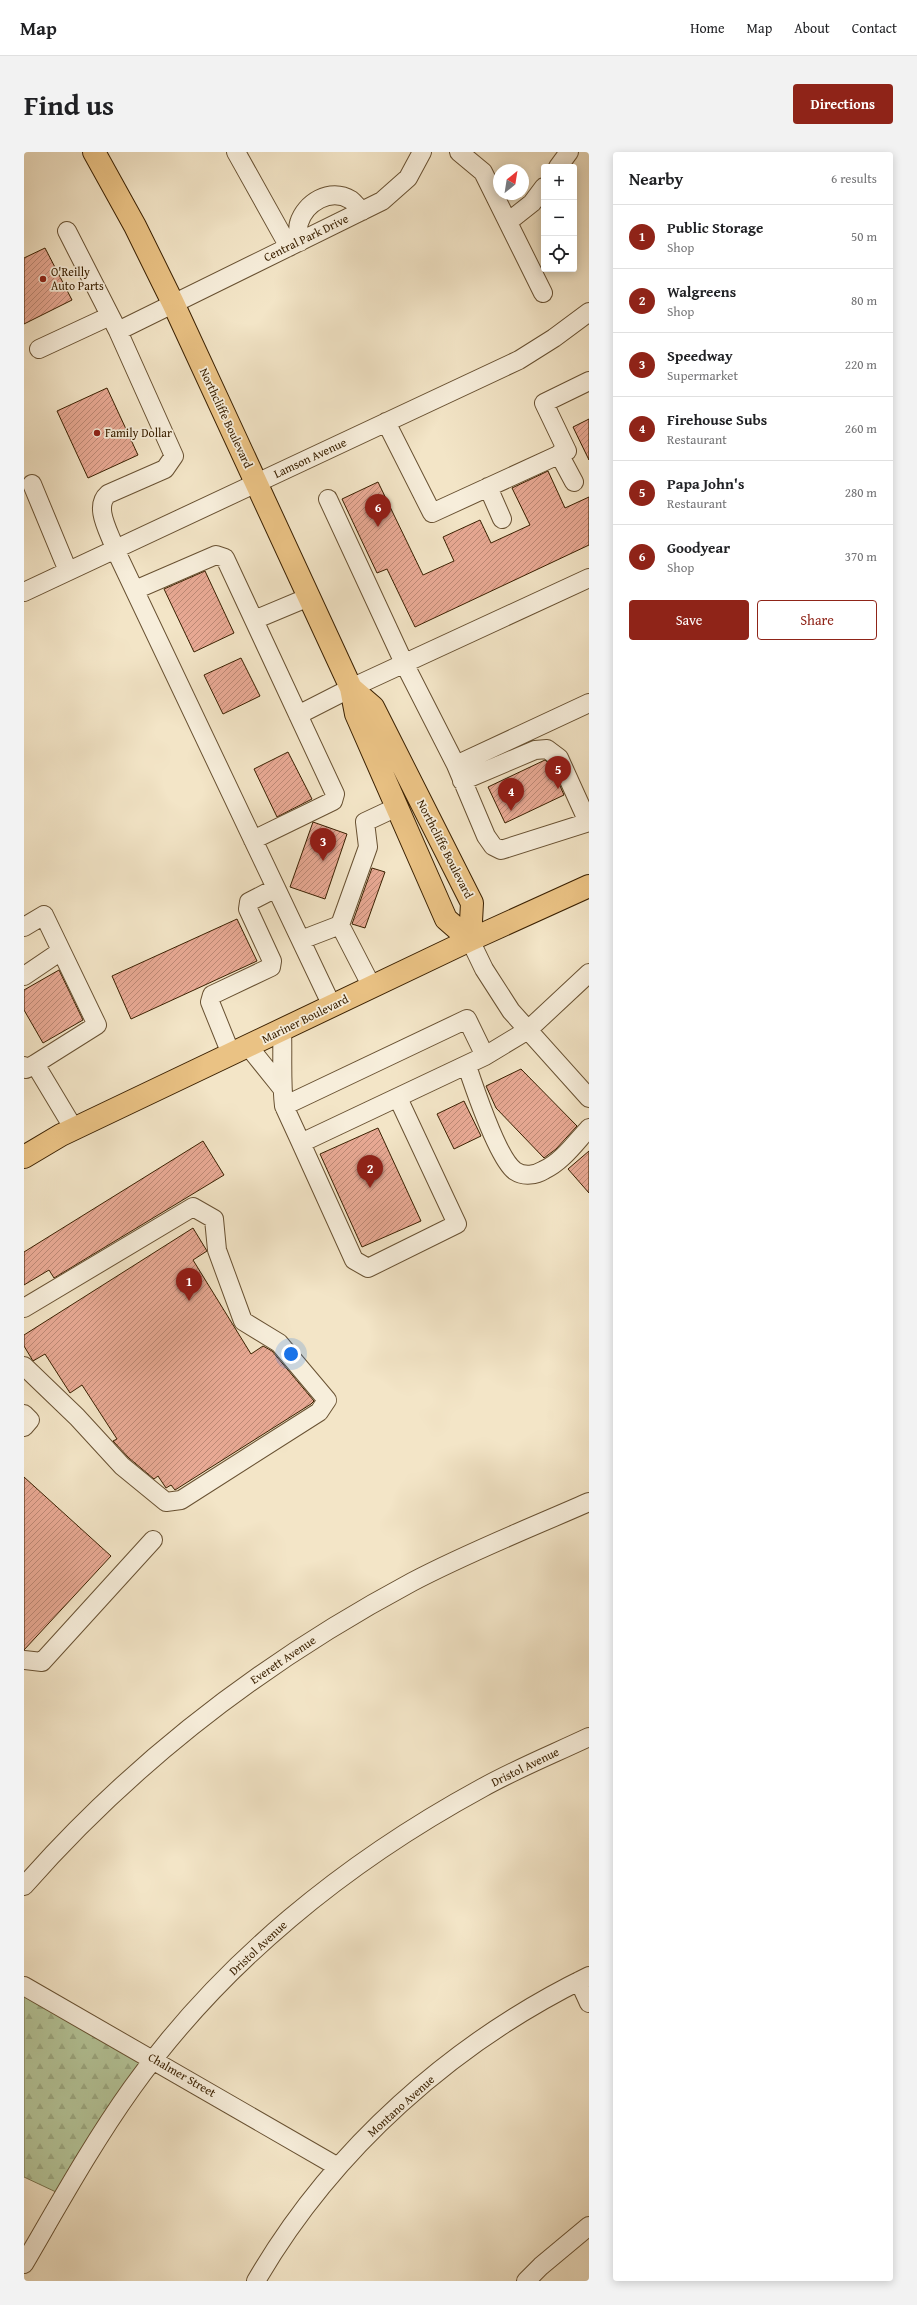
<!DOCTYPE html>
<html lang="en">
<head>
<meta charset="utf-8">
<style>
  :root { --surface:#fff; --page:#f2f2f2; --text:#202124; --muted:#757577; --line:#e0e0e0; --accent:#8f2418 }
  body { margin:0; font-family:"Gentium Book Plus",serif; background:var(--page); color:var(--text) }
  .controls { position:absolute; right:12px; top:12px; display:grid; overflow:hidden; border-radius:4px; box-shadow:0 2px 10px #0003 }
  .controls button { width:36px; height:36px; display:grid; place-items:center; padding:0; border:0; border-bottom:1px solid var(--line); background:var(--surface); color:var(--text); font:20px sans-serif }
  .compass { position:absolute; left:469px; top:12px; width:36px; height:36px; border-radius:50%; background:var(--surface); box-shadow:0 2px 10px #0003; rotate:30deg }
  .you { position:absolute; left:267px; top:1202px; width:14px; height:14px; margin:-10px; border:3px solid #fff; border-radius:50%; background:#1a73e8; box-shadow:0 0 0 6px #1a73e833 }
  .badge { display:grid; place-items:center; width:26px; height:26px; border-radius:50%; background:var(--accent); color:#fff; font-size:13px; font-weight:700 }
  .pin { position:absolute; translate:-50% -33px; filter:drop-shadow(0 1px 2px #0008) }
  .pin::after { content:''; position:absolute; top:21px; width:14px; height:12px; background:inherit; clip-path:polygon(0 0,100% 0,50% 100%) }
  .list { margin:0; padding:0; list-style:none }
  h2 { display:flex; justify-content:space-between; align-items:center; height:52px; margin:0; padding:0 16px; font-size:17px }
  h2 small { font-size:13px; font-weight:400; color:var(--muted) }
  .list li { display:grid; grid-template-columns:26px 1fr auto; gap:12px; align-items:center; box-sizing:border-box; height:64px; padding:0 16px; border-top:1px solid var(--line) }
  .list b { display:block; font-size:15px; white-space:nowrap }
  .list p { margin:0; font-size:13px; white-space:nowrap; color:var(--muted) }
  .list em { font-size:13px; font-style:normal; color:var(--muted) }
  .actions { display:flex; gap:8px; padding:12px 16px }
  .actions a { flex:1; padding:9px 0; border:1px solid var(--accent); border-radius:4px; text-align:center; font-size:14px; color:var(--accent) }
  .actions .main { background:var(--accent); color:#fff }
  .icon { flex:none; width:22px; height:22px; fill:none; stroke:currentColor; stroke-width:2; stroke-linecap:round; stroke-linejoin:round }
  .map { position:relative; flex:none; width:565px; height:2129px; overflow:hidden; border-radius:4px }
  header { display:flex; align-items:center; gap:24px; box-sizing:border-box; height:56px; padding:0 20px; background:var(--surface); border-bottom:1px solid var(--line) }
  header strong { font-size:19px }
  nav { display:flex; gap:22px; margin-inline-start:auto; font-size:14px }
  .intro { display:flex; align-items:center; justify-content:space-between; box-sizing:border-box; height:96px; padding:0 24px }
  h1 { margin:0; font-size:28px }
  .button { padding:10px 18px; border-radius:4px; background:var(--accent); color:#fff; font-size:14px; font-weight:700 }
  main { display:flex; gap:24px; padding:0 24px }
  aside { flex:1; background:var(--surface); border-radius:4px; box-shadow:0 2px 10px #0003 }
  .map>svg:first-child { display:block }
</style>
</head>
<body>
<header>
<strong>Map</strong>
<nav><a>Home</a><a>Map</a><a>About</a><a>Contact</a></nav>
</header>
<div class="intro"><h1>Find us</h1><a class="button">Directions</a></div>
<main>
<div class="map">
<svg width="565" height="2129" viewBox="0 0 565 2129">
  <defs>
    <pattern id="forest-firs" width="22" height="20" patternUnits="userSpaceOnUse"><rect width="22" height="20" fill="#b5c69a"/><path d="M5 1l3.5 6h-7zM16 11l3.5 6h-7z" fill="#9caa83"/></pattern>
    <pattern id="building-hatch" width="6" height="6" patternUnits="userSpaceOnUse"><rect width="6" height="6" fill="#e8a994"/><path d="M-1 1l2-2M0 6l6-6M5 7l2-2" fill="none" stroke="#bd8976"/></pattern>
  </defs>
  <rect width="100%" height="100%" fill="#f3e5c7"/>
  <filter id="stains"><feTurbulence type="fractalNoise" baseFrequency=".005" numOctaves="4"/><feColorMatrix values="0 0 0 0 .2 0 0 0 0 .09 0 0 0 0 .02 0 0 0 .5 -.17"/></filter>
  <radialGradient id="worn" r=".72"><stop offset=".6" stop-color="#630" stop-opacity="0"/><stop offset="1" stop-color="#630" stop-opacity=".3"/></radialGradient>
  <!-- forest -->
  <path fill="url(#forest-firs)" stroke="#78734e" d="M0,1838l130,73 -98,129 -32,-15z"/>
  <!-- building -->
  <path fill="url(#building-hatch)" stroke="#3a2001" d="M21,96l27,52 -48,24v-66z
    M83,236l31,67 -50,23 -31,-67z
    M565,267v41l-16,-33z
    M524,319l17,37 24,-11v48l-174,82 -28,-58 -10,4 -35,-74 36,-17 45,93 31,-14 -11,-24 37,-17 11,23 39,-18 -18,-37z
    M181,419l29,62 -40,19 -30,-63z
    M217,506l19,38 -37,18 -19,-39z
    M264,600l24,47 -35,18 -23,-48z
    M521,608l6,5 13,30 -59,28 -17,-36z
    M289,670l34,12 -22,65 -35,-12z
    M348,716l13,4 -20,56 -13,-4z
    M213,767l20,42 -126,58 -19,-43z
    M35,818l24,50 -40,23 -19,-33v-20z
    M497,917l56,57 -21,23 -12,9 -48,-50 -10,-22z
    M440,949l17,35 -27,13 -17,-35z
    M354,976l43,93 -59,26 -42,-93z
    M179,989l21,34 -170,103 -5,-8 -25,15v-33z
    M565,999v42l-21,-24z
    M169,1076l14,23 -14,9 58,94 12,-8 9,5 42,50 -3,3 -136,86 -4,-5 -5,3 -8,-12 -4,3 -25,-21 -16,-17 4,-2 -35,-54 -12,8 -25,-39 -12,7 -9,-15v-11z
    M0,1325l87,79 -87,94z"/>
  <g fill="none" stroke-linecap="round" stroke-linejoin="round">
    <defs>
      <path id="minor" d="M212,0l53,95
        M435,0l24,20 60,121
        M534,15l11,-15
        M484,70l24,-19 12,-16
        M43,79l51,100 264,-130 26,-23 14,-26
        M276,90c-1,-6 -3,-13 -1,-19 6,-20 31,-36 52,-23 4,3 7,8 11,11
        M94,179l56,125 -9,13 -57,25c-15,13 2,39 7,55l217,457
        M15,197l71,-33
        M362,270l46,91 135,-62 -23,-48 45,-22
        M535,302l15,28
        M8,332l36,87
        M464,335l14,32
        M304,347l76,164 52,102 133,-62
        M111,438l81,-35 9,3 110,236 -2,7 -80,39
        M0,440l495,-232 35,-22 35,-26
        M230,468l55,-23
        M274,563l53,-27 238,-110
        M432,613l30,71 7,10 8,4 88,-28
        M438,629l73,-31 12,-1 12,9 29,64
        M316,773l32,62
        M0,775l20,-12 53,110 -62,39 -9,5 -2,-3
        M277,788l39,-15 28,-78 -3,-25 32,-15
        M446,788l14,29 27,42 78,87
        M0,824l37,-25
        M258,878c1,25 -1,51 2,76l183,-87 18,37 43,-26 61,-57
        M224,894l33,41
        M207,902l-21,-52 2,-7 59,-28 1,-6 -24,-52 1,-7 27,-14
        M11,912l39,65
        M443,914c7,21 31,93 48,105 9,6 21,4 29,-1 18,-8 32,-28 45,-42
        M260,954l17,37 184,-87
        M277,991l53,117 14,8 89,-44 -59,-126
        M0,1156l169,-101 21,12 3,31 26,71 36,22 48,57 -8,12 -138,88 -15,2 -44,-36 -45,-49 -53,-51
        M0,1262l6,6 -6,7
        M0,1508l18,2 111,-122
        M0,1734c109,-124 242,-226 388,-304 57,-30 118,-54 177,-80
        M555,1829l10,22
        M0,1834l314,181
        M0,2112c35,-60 68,-120 108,-176 90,-126 214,-226 350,-300 34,-19 71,-34 107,-51
        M232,2129c76,-131 197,-239 333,-305
        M502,2129l15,-15 48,-40"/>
      <path id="major" d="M70,0l41,74 38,77 178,385 5,26 90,205 24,21
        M327,536l22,19 99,196 -2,37
        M0,1005l37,-22 409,-195 119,-54"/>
    </defs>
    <!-- minor casing -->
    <use href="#minor" stroke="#685132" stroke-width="20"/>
    <!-- major casing -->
    <use href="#major" stroke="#3a2001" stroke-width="24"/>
    <!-- minor -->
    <use href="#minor" stroke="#f7eedb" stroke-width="18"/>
    <!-- major -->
    <use href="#major" stroke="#eac284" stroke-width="22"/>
  </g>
  <!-- markers -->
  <g fill="#8f2418" stroke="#f7eedb" stroke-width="1.5">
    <circle cx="19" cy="127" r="4"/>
    <circle cx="73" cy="281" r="4"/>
  </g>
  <g text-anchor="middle" stroke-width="3.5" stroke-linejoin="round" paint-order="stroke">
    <!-- street labels -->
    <g font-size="12" fill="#3a2001" stroke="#f7eedb">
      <text transform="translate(282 86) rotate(-26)" y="4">Central Park Drive</text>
      <text transform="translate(202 266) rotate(65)" y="4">Northcliffe Boulevard</text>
      <text transform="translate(286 306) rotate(-25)" y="4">Lamson Avenue</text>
      <text transform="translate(421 697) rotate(63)" y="4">Northcliffe Boulevard</text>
      <text transform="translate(281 867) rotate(-26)" y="4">Mariner Boulevard</text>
      <text transform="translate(259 1508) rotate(-34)" y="4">Everett Avenue</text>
      <text transform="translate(501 1615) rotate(-26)" y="4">Dristol Avenue</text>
      <text transform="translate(234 1796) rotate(-43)" y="4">Dristol Avenue</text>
      <text transform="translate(158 1923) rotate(30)" y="4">Chalmer Street</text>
      <text transform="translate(377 1954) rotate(-42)" y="4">Montano Avenue</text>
    </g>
    <!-- poi labels -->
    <g font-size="12" fill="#3a2001" stroke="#f7eedb" text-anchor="start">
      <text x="27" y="124">O'Reilly<tspan x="27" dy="14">Auto Parts</tspan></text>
      <text x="81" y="285">Family Dollar</text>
    </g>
  </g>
  <rect width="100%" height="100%" filter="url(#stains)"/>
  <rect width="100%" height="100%" fill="url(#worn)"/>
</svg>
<div class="controls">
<button>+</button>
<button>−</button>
<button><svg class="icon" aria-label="locate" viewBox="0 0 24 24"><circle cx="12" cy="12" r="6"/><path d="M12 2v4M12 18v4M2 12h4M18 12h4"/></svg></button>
</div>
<svg class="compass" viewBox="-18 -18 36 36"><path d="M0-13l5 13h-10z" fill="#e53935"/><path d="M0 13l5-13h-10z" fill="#757577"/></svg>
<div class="you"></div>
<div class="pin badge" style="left:165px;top:1149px">1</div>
<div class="pin badge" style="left:346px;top:1036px">2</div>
<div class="pin badge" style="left:299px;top:709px">3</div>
<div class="pin badge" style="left:487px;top:659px">4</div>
<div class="pin badge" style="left:534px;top:637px">5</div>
<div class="pin badge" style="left:354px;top:375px">6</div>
</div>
<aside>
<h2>Nearby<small>6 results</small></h2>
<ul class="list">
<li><span class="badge">1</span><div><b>Public Storage</b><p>Shop</p></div><em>50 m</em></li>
<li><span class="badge">2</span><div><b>Walgreens</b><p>Shop</p></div><em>80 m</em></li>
<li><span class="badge">3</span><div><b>Speedway</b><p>Supermarket</p></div><em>220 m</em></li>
<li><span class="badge">4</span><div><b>Firehouse Subs</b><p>Restaurant</p></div><em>260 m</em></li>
<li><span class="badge">5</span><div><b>Papa John's</b><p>Restaurant</p></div><em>280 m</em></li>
<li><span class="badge">6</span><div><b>Goodyear</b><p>Shop</p></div><em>370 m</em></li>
</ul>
<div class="actions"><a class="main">Save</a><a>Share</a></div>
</aside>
</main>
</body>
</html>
